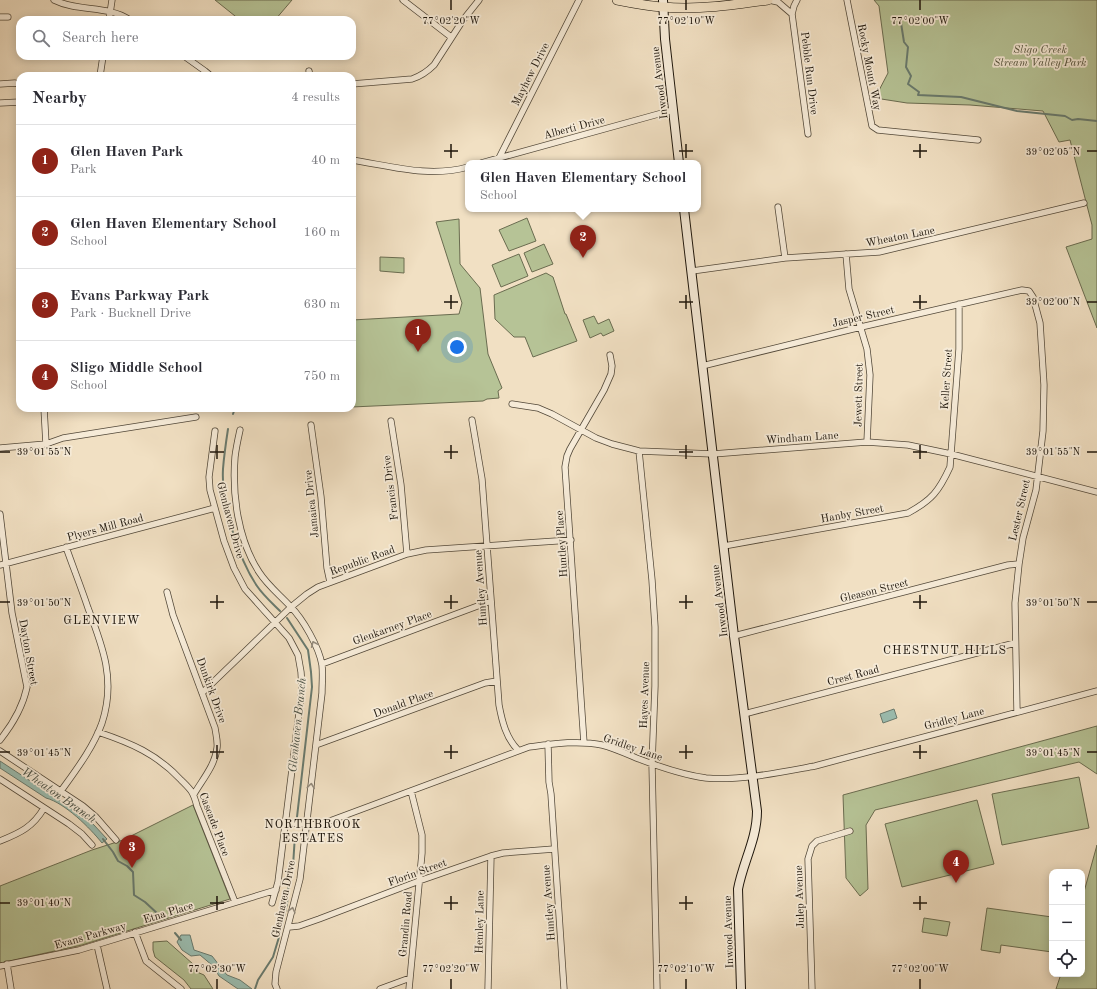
<!DOCTYPE html>
<html lang="en">
<head>
<meta charset="utf-8">
<style>
  :root { --surface:#fff; --page:#f7f7f7; --text:#2b2b33; --muted:#7c7c81; --line:#e1e1e2; --accent:#8f2418 }
  body { margin:0; font-family:"Old Standard TT",serif; background:var(--page); color:var(--text) }
  .controls { position:absolute; right:12px; bottom:12px; display:grid; overflow:hidden; border-radius:8px; box-shadow:0 2px 10px #0003 }
  .controls button { width:36px; height:36px; display:grid; place-items:center; padding:0; border:0; border-bottom:1px solid var(--line); background:var(--surface); color:var(--text); font:20px sans-serif }
  .you { position:absolute; left:457px; top:347px; width:14px; height:14px; margin:-10px; border:3px solid #fff; border-radius:50%; background:#1a73e8; box-shadow:0 0 0 6px #1a73e833 }
  .badge { display:grid; place-items:center; width:26px; height:26px; border-radius:50%; background:var(--accent); color:#fff; font-size:13px; font-weight:700 }
  .pin { position:absolute; translate:-50% -33px; filter:drop-shadow(0 1px 2px #0008) }
  .pin::after { content:''; position:absolute; top:21px; width:14px; height:12px; background:inherit; clip-path:polygon(0 0,100% 0,50% 100%) }
  .popup { position:absolute; left:465px; top:160px; width:236px; height:52px; box-sizing:border-box; display:grid; place-content:center; border-radius:8px; background:var(--surface); filter:drop-shadow(0 1px 3px #0005); font-size:13px; white-space:nowrap; color:var(--muted) }
  .popup b { font-size:15px; color:var(--text) }
  .popup::after { content:''; position:absolute; left:50%; top:100%; margin-left:-8px; border:8px solid transparent; border-top-color:var(--surface) }
  .list { margin:0; padding:0; list-style:none }
  h2 { display:flex; justify-content:space-between; align-items:center; height:52px; margin:0; padding:0 16px; font-size:17px }
  h2 small { font-size:13px; font-weight:400; color:var(--muted) }
  .list li { display:grid; grid-template-columns:26px 1fr auto; gap:12px; align-items:center; box-sizing:border-box; height:72px; padding:0 16px; border-top:1px solid var(--line) }
  .list b { display:block; font-size:15px; white-space:nowrap }
  .list p { margin:0; font-size:13px; white-space:nowrap; color:var(--muted) }
  .list em { font-size:13px; font-style:normal; color:var(--muted) }
  .icon { flex:none; width:22px; height:22px; fill:none; stroke:currentColor; stroke-width:2; stroke-linecap:round; stroke-linejoin:round }
  .map { position:relative; flex:none; width:1097px; height:989px; overflow:hidden }
  .search { position:absolute; background:var(--surface); box-shadow:0 2px 10px #0003; left:16px; top:16px; width:340px; height:44px; display:flex; align-items:center; gap:10px; box-sizing:border-box; padding:0 14px; border-radius:12px; color:var(--muted); font-size:15px }
  .panel { position:absolute; background:var(--surface); box-shadow:0 2px 10px #0003; left:16px; top:72px; width:340px; height:340px; border-radius:12px }
  .map>svg:first-child { display:block }
</style>
</head>
<body>
<div class="map">
<svg width="1097" height="989" viewBox="0 0 1097 989">
  <rect width="100%" height="100%" fill="#f1e0c3"/>
  <filter id="stains"><feTurbulence type="fractalNoise" baseFrequency=".005" numOctaves="4"/><feColorMatrix values="0 0 0 0 .2 0 0 0 0 .09 0 0 0 0 .02 0 0 0 .5 -.17"/></filter>
  <radialGradient id="worn" r=".72"><stop offset=".6" stop-color="#630" stop-opacity="0"/><stop offset="1" stop-color="#630" stop-opacity=".3"/></radialGradient>
  <!-- green -->
  <path fill="#b6c396" stroke="#6a6c50" d="M215,0h77l-17,20h-35z
    M874,0h223v328l-31,-81 26,-8v-14l-22,-85 -11,2 -16,-31 -73,-6 -63,-2 -32,-5 13,-25 -9,-67z
    M527,218l9,23 -27,10 -10,-21z
    M459,219l1,45 20,24 8,66 14,34 -4,3 1,7 -12,1 -4,2 -131,6v-87l107,-6 3,-11 -26,-81z
    M544,244l9,20 -21,8 -8,-19z
    M519,254l9,22 -27,11 -9,-22z
    M380,257l24,1v15l-24,-2z
    M546,273l7,4 12,37h1l11,27 -44,16 -8,-20h-11l-19,-18 -1,-24z
    M594,316l4,8 11,-5 5,12 -11,5 -2,-3 -11,5 -7,-18z
    M236,408h105l-102,3z
    M1097,726v48l-18,-12 -204,48 -9,15 2,64 -8,7 -14,-18 -3,-83z
    M1079,777l10,51 -87,17 -10,-51z
    M977,800l17,64 -92,23 -17,-63z
    M193,805l37,94 -148,46 -82,18v-77l92,-36 31,-10z
    M1097,845v144h-41l5,-15h21v-75z
    M987,908l65,9v35l-51,-7 -1,8 -19,-3z
    M924,918l26,4 -3,14 -25,-4z
    M167,941l26,23 4,8 7,3 9,14h-22l-7,-9 -29,-23 -2,-7v-8z"/>
  <!-- water -->
  <path fill="#9bbdb0" stroke="#697a6e" d="M894,709l3,9 -14,5 -3,-9z
    M0,761l85,56 9,8 13,14 -5,4c-12,-15 -37,-40 -56,-45l-46,-30z
    M181,935h9l4,15 18,6 15,19 13,5 12,9h-14l-19,-13 -6,-10 -13,-11 -9,1 -9,-6 -5,-8z"/>
  <g fill="none" stroke-linecap="round" stroke-linejoin="round">
    <!-- stream -->
    <path stroke="#697a6e" stroke-width="2" d="M901,23l3,19 4,5 -2,20 5,9 -3,8 11,8 -1,3 43,2 56,14 48,5 7,4 6,-1 19,2
      M233,414l2,-6
      M228,429c-2,13 -4,27 -5,40 -2,34 15,89 34,117 6,9 15,17 23,25
      M287,618l21,32 3,22 1,15 -15,130
      M103,839l10,13 5,9 9,5 6,6 1,23 11,7 14,13
      M175,933l6,7
      M255,989l3,-9 15,-23 6,-20 8,-33 2,-22 4,-16 2,-31"/>
    <defs>
      <path id="street" d="M54,0c24,12 54,5 76,20
        M403,0l48,37
        M769,0l9,2 14,12
        M797,0l-3,6 -2,8 16,120
        M847,0l25,126 6,4 100,10
        M0,17h8
        M109,20l3,-20
        M184,56l21,15 6,5
        M309,71l1,5
        M100,76l3,-20
        M0,84l15,-1 5,2
        M352,84l60,-5c9,-3 15,-7 22,-14l29,-45 16,-20
        M0,103l20,-1
        M499,158l80,-158
        M352,160c39,6 77,18 116,7
        M481,163l192,-53
        M778,207l7,51
        M846,254l3,35 18,60 3,26 -3,67
        M692,271l93,-13 94,-6 205,-49
        M702,366l159,-39 161,-37 7,1 4,6 7,26 4,62 -1,46 -7,59 -13,48 -4,26 -4,39 2,109
        M512,404l26,4 14,6 44,24 16,6 27,7 74,3 154,-12 41,3 43,9 146,38
        M44,408l2,36
        M472,420l10,59 17,226c3,16 7,33 19,45
        M391,421l10,64 6,69
        M311,425l10,72 6,71 3,14
        M240,430c-2,9 -4,18 -5,27 -3,38 3,83 24,115 9,14 21,23 31,34 13,13 29,41 32,59 1,9 0,19 0,28l-22,186 -24,93 -1,12 2,5
        M215,431l-6,46 1,13 14,51 10,27 11,21 44,49 9,17 3,17 1,17 -24,193 -6,21
        M0,448l46,-4 17,-6 133,-21
        M639,451l13,129 3,47v59l-3,78 5,225
        M0,514l12,99 15,74c-4,19 -15,38 -27,53
        M724,546l184,-33c24,-13 31,-22 42,-46l9,-118v-45
        M0,565l215,-57
        M167,592l6,23 42,113c1,7 3,14 2,20 -2,17 -14,31 -23,46
        M734,636l274,-71 11,-1
        M322,664l169,-63
        M202,693l89,-86 16,-13 11,-7 89,-33 19,-4 145,-10
        M744,714l271,-71
        M98,732c33,11 59,22 83,48 10,10 12,11 16,26l38,96
        M584,743l-19,-276 2,-11 3,-7 34,-59 7,-16 1,-8 -2,-11
        M548,744l1,38 2,12 13,195
        M316,745l169,-62 12,-2
        M0,751l83,55 13,11 20,23
        M0,779l69,45 13,10 10,11
        M61,791c15,-21 32,-43 41,-68 14,-42 1,-76 -14,-115 -7,-21 -15,-41 -22,-61
        M286,823l33,2 210,-78c23,-3 49,-7 73,-2 12,3 25,9 37,14 21,8 44,16 67,19 34,3 76,-6 109,-12l282,-75
        M0,841c20,-8 33,-14 44,-33
        M289,927l10,-1 20,-7 100,-38 72,-25 12,-3 51,-4
        M135,932l11,29 35,28
        M97,945l10,44
        M7,964l4,25
        M0,966l79,-16 197,-60
        M380,989l30,-11
        M409,989l13,-136v-18l-11,-44
        M488,989l3,-133
        M812,989l-4,-130 4,-13 5,-5 33,-10"/>
      <path id="secondary" d="M663,0l2,39 14,124
        M684,209l50,427 23,175c0,28 -14,51 -19,78l3,100"/>
      <path id="primary" d="M617,0c15,3 31,6 46,7 35,3 70,-2 105,-7"/>
    </defs>
    <!-- street casing -->
    <use href="#street" stroke="#524839" stroke-width="7"/>
    <!-- secondary casing -->
    <use href="#secondary" stroke="#1d150b" stroke-width="10"/>
    <!-- primary casing -->
    <use href="#primary" stroke="#1d150b" stroke-width="10"/>
    <!-- street -->
    <use href="#street" stroke="#f6ebd8" stroke-width="5.5"/>
    <!-- secondary -->
    <use href="#secondary" stroke="#f6ebd8" stroke-width="8"/>
    <!-- primary -->
    <use href="#primary" stroke="#f1e0c3" stroke-width="9"/>
  </g>
  <!-- one-way arrows -->
  <defs><path id="oneway-chevron" d="M-2-3.5L2.5 0L-2 3.5" fill="none" stroke-width="1.6" stroke-linecap="round" stroke-linejoin="round"/></defs>
  <g stroke="#948b7c">
    <use href="#oneway-chevron" transform="translate(314 644) rotate(-114)"/>
    <use href="#oneway-chevron" transform="translate(311 786) rotate(-83)"/>
    <use href="#oneway-chevron" transform="translate(292 910) rotate(-76)"/>
  </g>
  <!-- ticks -->
  <path fill="none" stroke="#1d150b" stroke-width="1.5" d="M451,0v10M686,0v10M920,0v10M451,144v14M686,144v14M920,144v14M444,151h14M679,151h14M913,151h14M1087,151h10M451,295v14M686,295v14M920,295v14M444,302h14M679,302h14M913,302h14M1087,302h10M217,445v14M451,445v14M686,445v14M920,445v14M0,452h10M210,452h14M444,452h14M679,452h14M913,452h14M1087,452h10M217,595v14M451,595v14M686,595v14M920,595v14M0,602h10M210,602h14M444,602h14M679,602h14M913,602h14M1087,602h10M217,745v14M451,745v14M686,745v14M920,745v14M0,752h10M210,752h14M444,752h14M679,752h14M913,752h14M1087,752h10M217,896v14M451,896v14M686,896v14M920,896v14M0,903h10M210,903h14M444,903h14M679,903h14M913,903h14M217,979v10M451,979v10M686,979v10M920,979v10"/>
  <g text-anchor="middle" stroke-width="3.5" stroke-linejoin="round" paint-order="stroke">
    <!-- park labels -->
    <g font-size="11" font-style="italic" fill="#53523c" stroke="#f6ebd8">
      <text x="1040" y="53">Sligo Creek<tspan x="1040" dy="13">Stream Valley Park</tspan></text>
    </g>
    <!-- street labels -->
    <g font-size="11" fill="#1d150b" stroke="#f6ebd8">
      <text transform="translate(870 67) rotate(79)" y="4">Rocky Mount Way</text>
      <text transform="translate(810 73) rotate(83)" y="4">Pebble Run Drive</text>
      <text transform="translate(530 74) rotate(-63)" y="4">Mayhew Drive</text>
      <text transform="translate(659 83) rotate(-97)" y="4">Inwood Avenue</text>
      <text transform="translate(574 127) rotate(-15)" y="4">Alberti Drive</text>
      <text transform="translate(900 236) rotate(-11)" y="4">Wheaton Lane</text>
      <text transform="translate(863 316) rotate(-13)" y="4">Jasper Street</text>
      <text transform="translate(946 379) rotate(-86)" y="4">Keller Street</text>
      <text transform="translate(858 395) rotate(-89)" y="4">Jewett Street</text>
      <text transform="translate(802 437) rotate(-4)" y="4">Windham Lane</text>
      <text transform="translate(390 488) rotate(-97)" y="4">Francis Drive</text>
      <text transform="translate(311 504) rotate(-96)" y="4">Jamaica Drive</text>
      <text transform="translate(1019 510) rotate(-77)" y="4">Lester Street</text>
      <text transform="translate(852 513) rotate(-10)" y="4">Hanby Street</text>
      <text transform="translate(231 520) rotate(75)" y="4">Glenhaven Drive</text>
      <text transform="translate(105 527) rotate(-15)" y="4">Plyers Mill Road</text>
      <text transform="translate(561 544) rotate(-94)" y="4">Huntley Place</text>
      <text transform="translate(362 560) rotate(-20)" y="4">Republic Road</text>
      <text transform="translate(480 588) rotate(-94)" y="4">Huntley Avenue</text>
      <text transform="translate(874 590) rotate(-14)" y="4">Gleason Street</text>
      <text transform="translate(719 601) rotate(-97)" y="4">Inwood Avenue</text>
      <text transform="translate(392 627) rotate(-20)" y="4">Glenkarney Place</text>
      <text transform="translate(29 652) rotate(80)" y="4">Dayton Street</text>
      <text transform="translate(853 675) rotate(-15)" y="4">Crest Road</text>
      <text transform="translate(212 690) rotate(70)" y="4">Dunkirk Drive</text>
      <text transform="translate(644 695) rotate(-88)" y="4">Hayes Avenue</text>
      <text transform="translate(403 703) rotate(-20)" y="4">Donald Place</text>
      <text transform="translate(954 718) rotate(-15)" y="4">Gridley Lane</text>
      <text transform="translate(633 747) rotate(19)" y="4">Gridley Lane</text>
      <text transform="translate(215 824) rotate(69)" y="4">Cascade Place</text>
      <text transform="translate(417 872) rotate(-20)" y="4">Florin Street</text>
      <text transform="translate(799 897) rotate(-92)" y="4">Julep Avenue</text>
      <text transform="translate(283 899) rotate(-78)" y="4">Glenhaven Drive</text>
      <text transform="translate(548 903) rotate(-94)" y="4">Huntley Avenue</text>
      <text transform="translate(168 912) rotate(-17)" y="4">Etna Place</text>
      <text transform="translate(479 922) rotate(-89)" y="4">Hemley Lane</text>
      <text transform="translate(405 924) rotate(-85)" y="4">Grandin Road</text>
      <text transform="translate(728 932) rotate(-92)" y="4">Inwood Avenue</text>
      <text transform="translate(90 935) rotate(-16)" y="4">Evans Parkway</text>
    </g>
    <!-- neighbourhood labels -->
    <g font-size="12" letter-spacing="1" fill="#1d150b" stroke="#f6ebd8">
      <text x="102" y="624">GLENVIEW</text>
      <text x="945" y="654">CHESTNUT HILLS</text>
      <text x="313" y="828">NORTHBROOK<tspan x="313" dy="14">ESTATES</tspan></text>
    </g>
    <!-- water labels -->
    <g font-size="12" font-style="italic" fill="#495045" stroke="#f6ebd8">
      <text transform="translate(297 725) rotate(-84)" y="4">Glenhaven Branch</text>
      <text transform="translate(59 795) rotate(35)" y="4">Wheaton Branch</text>
    </g>
  </g>
  <g font-size="10" text-anchor="middle" fill="#1d150b" stroke="#f6ebd8" stroke-width="3.5" stroke-linejoin="round" paint-order="stroke">
    <text x="451" y="24">77°02'20"W</text>
    <text x="686" y="24">77°02'10"W</text>
    <text x="920" y="24">77°02'00"W</text>
    <text x="1053" y="155">39°02'05"N</text>
    <text x="1053" y="305">39°02'00"N</text>
    <text x="44" y="455">39°01'55"N</text>
    <text x="1053" y="455">39°01'55"N</text>
    <text x="44" y="606">39°01'50"N</text>
    <text x="1053" y="606">39°01'50"N</text>
    <text x="44" y="756">39°01'45"N</text>
    <text x="1053" y="756">39°01'45"N</text>
    <text x="44" y="906">39°01'40"N</text>
    <text x="217" y="972">77°02'30"W</text>
    <text x="451" y="972">77°02'20"W</text>
    <text x="686" y="972">77°02'10"W</text>
    <text x="920" y="972">77°02'00"W</text>
  </g>
  <rect width="100%" height="100%" filter="url(#stains)"/>
  <rect width="100%" height="100%" fill="url(#worn)"/>
</svg>
<div class="controls">
<button>+</button>
<button>−</button>
<button><svg class="icon" aria-label="locate" viewBox="0 0 24 24"><circle cx="12" cy="12" r="6"/><path d="M12 2v4M12 18v4M2 12h4M18 12h4"/></svg></button>
</div>
<div class="you"></div>
<div class="pin badge" style="left:418px;top:352px">1</div>
<div class="pin badge" style="left:583px;top:258px">2</div>
<div class="popup"><b>Glen Haven Elementary School</b>School</div>
<div class="pin badge" style="left:132px;top:868px">3</div>
<div class="pin badge" style="left:956px;top:883px">4</div>
<div class="search"><svg class="icon" aria-label="search" viewBox="0 0 24 24"><circle cx="10" cy="10" r="6"/><path d="M15 15l6 6"/></svg>Search here</div>
<section class="panel">
<h2>Nearby<small>4 results</small></h2>
<ul class="list">
<li><span class="badge">1</span><div><b>Glen Haven Park</b><p>Park</p></div><em>40 m</em></li>
<li><span class="badge">2</span><div><b>Glen Haven Elementary School</b><p>School</p></div><em>160 m</em></li>
<li><span class="badge">3</span><div><b>Evans Parkway Park</b><p>Park · Bucknell Drive</p></div><em>630 m</em></li>
<li><span class="badge">4</span><div><b>Sligo Middle School</b><p>School</p></div><em>750 m</em></li>
</ul>
</section>
</div>
</body>
</html>
